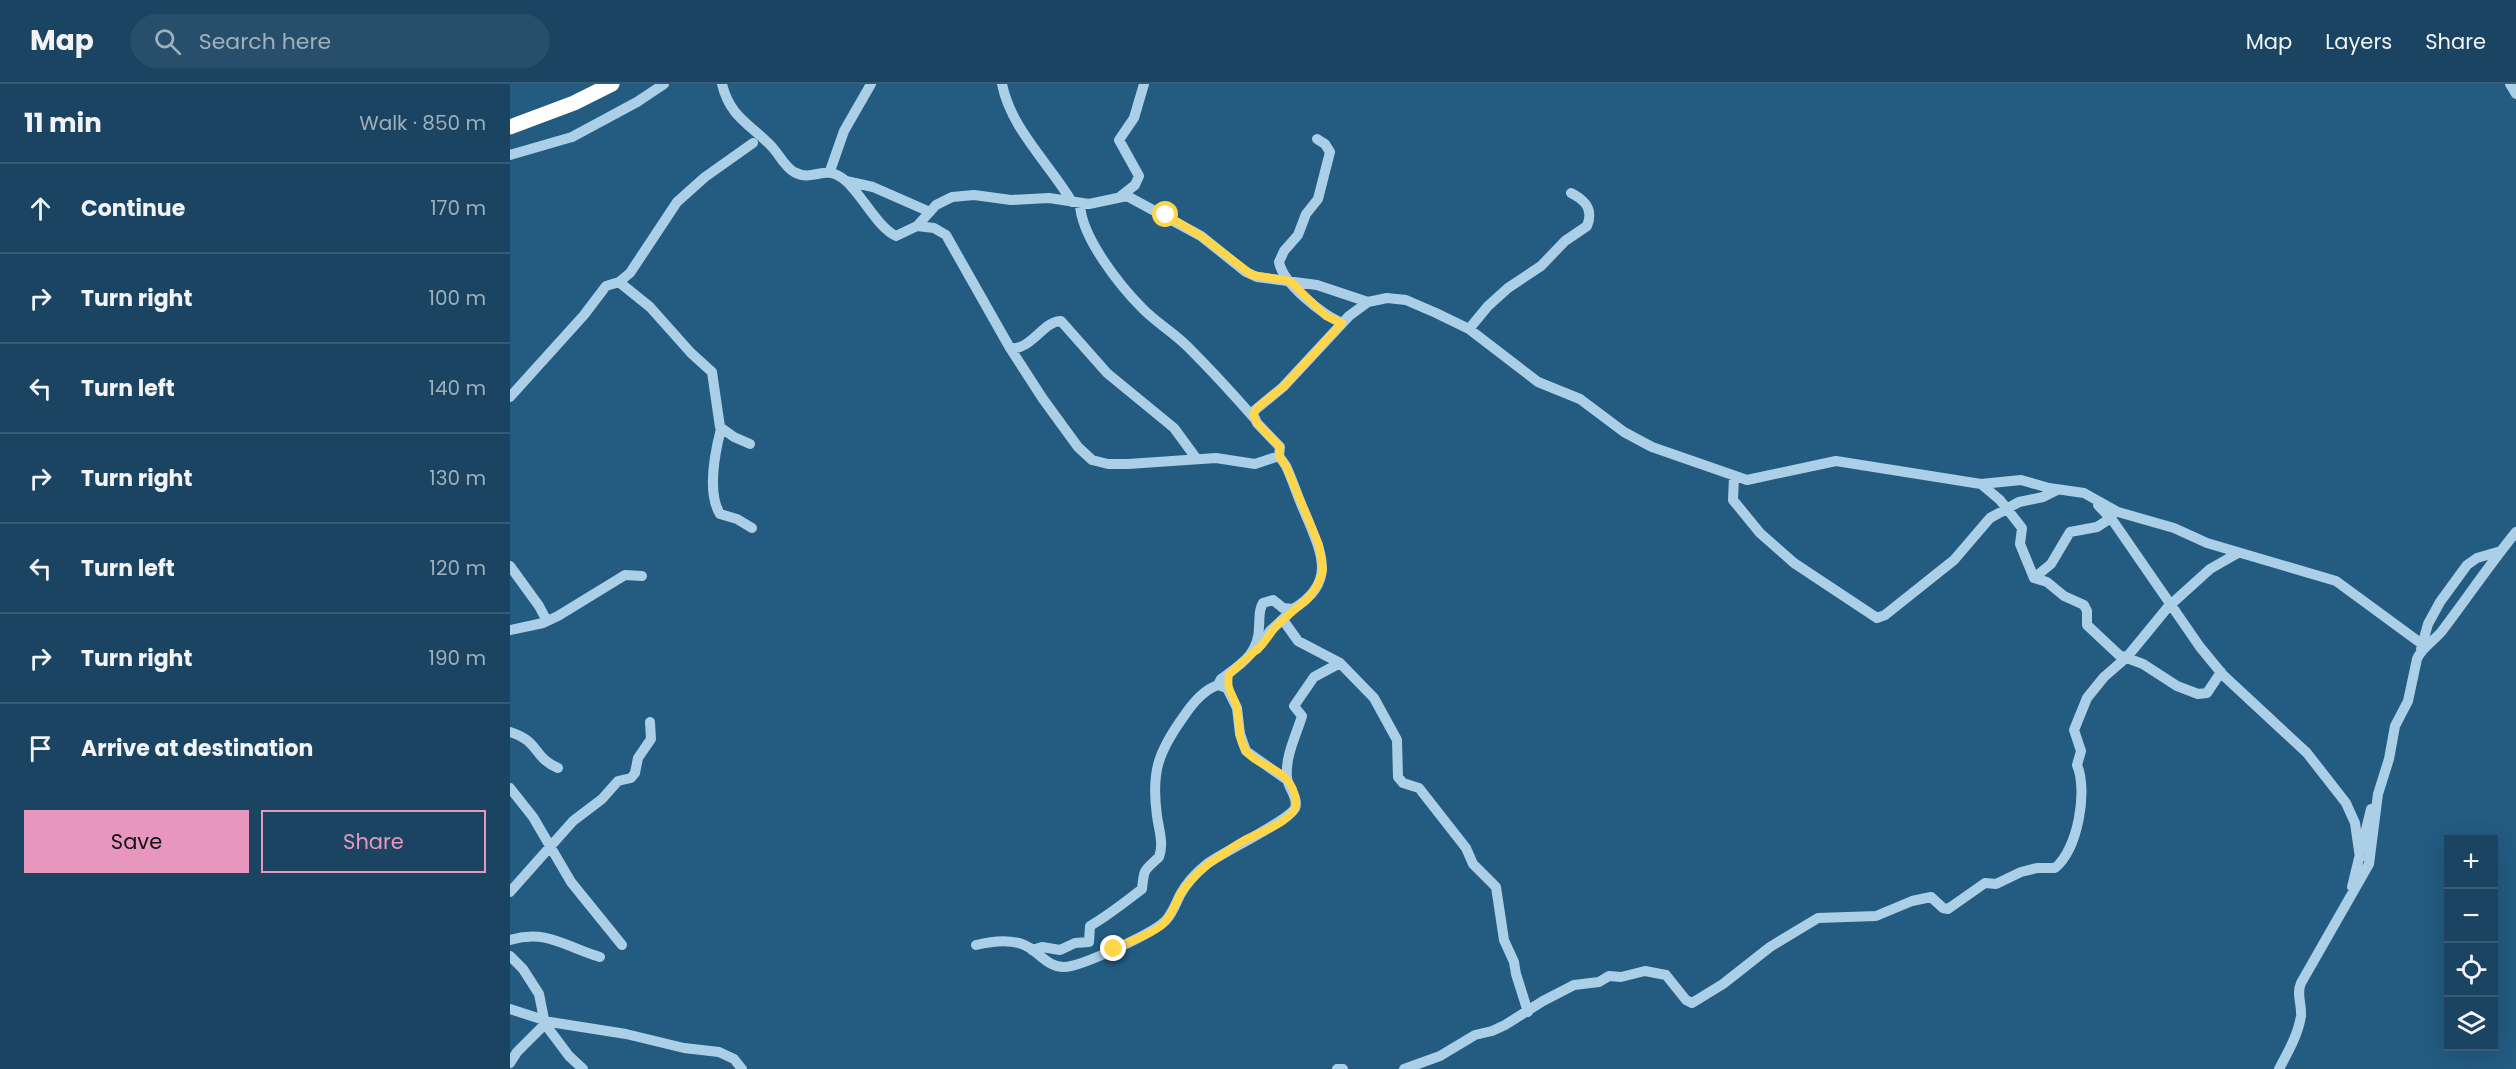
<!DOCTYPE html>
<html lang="en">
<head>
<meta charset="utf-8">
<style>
  :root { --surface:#1a4461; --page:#274e6a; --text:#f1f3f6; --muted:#9fb0bd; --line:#385c76; --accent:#e797bd }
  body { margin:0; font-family:Poppins,sans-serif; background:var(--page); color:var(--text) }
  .controls { position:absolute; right:18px; bottom:18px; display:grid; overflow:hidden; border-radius:0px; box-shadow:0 6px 24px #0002 }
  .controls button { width:54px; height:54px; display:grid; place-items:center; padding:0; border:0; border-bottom:2px solid var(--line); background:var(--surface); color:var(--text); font:30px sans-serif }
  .stop { position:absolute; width:18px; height:18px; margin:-14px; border:4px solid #ffd54a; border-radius:50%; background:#fff }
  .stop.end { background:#ffd54a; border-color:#fff; box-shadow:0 2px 6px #0008 }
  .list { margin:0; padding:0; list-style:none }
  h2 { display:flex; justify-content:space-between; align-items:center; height:78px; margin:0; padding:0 24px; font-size:26px }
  h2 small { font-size:20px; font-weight:400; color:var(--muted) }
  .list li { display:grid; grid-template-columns:39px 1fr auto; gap:18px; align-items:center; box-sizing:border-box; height:90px; padding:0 24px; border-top:2px solid var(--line) }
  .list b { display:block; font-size:22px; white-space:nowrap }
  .list em { font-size:20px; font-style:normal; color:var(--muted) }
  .actions { display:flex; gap:12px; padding:18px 24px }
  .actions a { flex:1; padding:14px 0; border:2px solid var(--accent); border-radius:0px; text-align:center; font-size:21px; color:var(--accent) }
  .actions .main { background:var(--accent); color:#111 }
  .icon { flex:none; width:33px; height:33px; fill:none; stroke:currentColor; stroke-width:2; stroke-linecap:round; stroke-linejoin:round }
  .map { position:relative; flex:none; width:2006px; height:985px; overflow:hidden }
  header { display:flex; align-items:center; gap:36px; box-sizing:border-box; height:84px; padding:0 30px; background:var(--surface); border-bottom:2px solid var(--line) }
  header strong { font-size:28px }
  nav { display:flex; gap:33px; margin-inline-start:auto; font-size:21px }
  .search { width:420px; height:54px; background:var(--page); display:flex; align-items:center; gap:15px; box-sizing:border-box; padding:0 21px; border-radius:33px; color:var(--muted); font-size:22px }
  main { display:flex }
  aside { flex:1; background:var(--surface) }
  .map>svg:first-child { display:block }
</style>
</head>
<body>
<header>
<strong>Map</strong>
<div class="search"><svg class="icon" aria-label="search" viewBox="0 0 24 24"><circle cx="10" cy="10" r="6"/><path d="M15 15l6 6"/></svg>Search here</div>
<nav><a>Map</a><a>Layers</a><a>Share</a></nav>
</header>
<main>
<aside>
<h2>11 min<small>Walk · 850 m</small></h2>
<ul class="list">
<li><svg class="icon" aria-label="ahead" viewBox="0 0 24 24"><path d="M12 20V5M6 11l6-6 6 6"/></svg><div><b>Continue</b></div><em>170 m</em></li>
<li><svg class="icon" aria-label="right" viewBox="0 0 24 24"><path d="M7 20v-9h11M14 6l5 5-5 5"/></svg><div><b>Turn right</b></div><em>100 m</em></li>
<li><svg class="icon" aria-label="left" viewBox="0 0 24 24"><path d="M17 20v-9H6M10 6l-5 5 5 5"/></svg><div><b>Turn left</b></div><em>140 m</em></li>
<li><svg class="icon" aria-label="right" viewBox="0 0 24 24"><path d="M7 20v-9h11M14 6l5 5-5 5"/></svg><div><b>Turn right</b></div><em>130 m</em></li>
<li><svg class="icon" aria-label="left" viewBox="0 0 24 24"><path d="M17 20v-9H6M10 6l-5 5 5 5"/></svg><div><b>Turn left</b></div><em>120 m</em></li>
<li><svg class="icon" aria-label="right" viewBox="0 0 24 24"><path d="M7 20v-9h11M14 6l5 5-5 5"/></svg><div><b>Turn right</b></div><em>190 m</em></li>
<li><svg class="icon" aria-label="arrive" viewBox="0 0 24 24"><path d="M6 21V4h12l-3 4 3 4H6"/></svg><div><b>Arrive at destination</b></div></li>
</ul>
<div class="actions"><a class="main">Save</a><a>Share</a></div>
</aside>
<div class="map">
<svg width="2006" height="985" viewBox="0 0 2006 985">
  <rect width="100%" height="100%" fill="#235b81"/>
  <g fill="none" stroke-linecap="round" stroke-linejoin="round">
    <!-- minor -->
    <path stroke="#aacfe7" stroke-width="10" d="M212,0c8,34 30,41 51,64 7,8 12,19 21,24 21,11 30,-10 52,9 16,14 32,47 50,55l21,-10 19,-21 16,-8 22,-2 37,5 38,-2 40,6 38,-8 74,40 45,36 11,5 60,8 51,17 19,-4 19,2 30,13 33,16 69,53 42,17 44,33 28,15 95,33 89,-19 145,23 40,-4 28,8 35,5 34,19 56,16 33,15 129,38 90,66
      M492,0c9,45 47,79 70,118
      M2000,0l6,10
      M807,55l8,5 5,8 -12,47 -12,15 -8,21 -14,16 -5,11c4,22 44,53 63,61
      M0,71l62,-18 65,-35 27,-18
      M320,87l14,-40 27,-47
      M336,97l27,6 57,25
      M611,112l14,-11 4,-9 -20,-36 15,-22 10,-34
      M570,120c1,33 40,82 63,105 14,14 31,24 45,38 23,23 45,47 66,71
      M407,142l17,2 12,7 64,113c21,3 33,-27 51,-27l46,52 67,55 22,30
      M109,198l31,25 41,46 21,19 8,55 14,10 16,7
      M959,245l19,-23 20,-18 33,-22 24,-25 22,-15c7,-17 -2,-26 -16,-33
      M500,264l33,51 35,48 14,13 16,4h20l88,-6 39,6 24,-8 7,10c7,15 12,32 19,47 16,39 33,69 -12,96l-10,-1 -10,-8 -10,3c-5,8 -3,15 -4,24 0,27 -18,37 -38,52l-3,6
      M0,313l74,-82 22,-29 13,-4 11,-9 47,-71 28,-25 48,-34
      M211,345c-6,23 -14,64 -1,85l17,5 15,9
      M769,372l1,-9 -23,-24 -4,-9 2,-4 28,-23 66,-71 19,-14
      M1224,393l-1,23 27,33 34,30 83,55 8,-3 69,-55 36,-42 29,-16 24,-5 14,-7
      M1471,400l19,16 22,28 -2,16 14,34 13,4 17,14 20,9 3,6v14l32,30 24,9 34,22 21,8 9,-1 14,-21
      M1588,421l15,16 87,126 23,28 84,78 39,50 9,20 5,35
      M0,482l29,40 8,15
      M1524,494l17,-14 19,-32 27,-5 14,-9 2,-5
      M773,536l15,21 42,22 34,35 23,42 1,37 5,6 16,5 47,60 7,16 23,23 8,53 10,22 2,12 12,38
      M0,546l33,-7 15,-7 67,-41 17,1
      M747,565l13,-18 16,-15
      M1911,565l7,-25 12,-22 27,-37 10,-7 24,-7
      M0,648c30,9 23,26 48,36
      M0,704l23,29 38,65 51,63
      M1842,803l19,-78
      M0,808l63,-71 29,-22 16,-18 13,-3 4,-5 3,-15 13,-19 -1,-17
      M0,856c38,-11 55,7 90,17
      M466,861c16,-4 39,-7 54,3 11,7 20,20 35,19 17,-1 92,-35 102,-48 6,-7 9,-16 13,-24 6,-11 17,-23 27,-31 16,-12 83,-44 88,-56 4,-10 -7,-20 -8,-30 -2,-22 9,-42 15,-62l-8,-10 20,-29 26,-14
      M522,866l10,-3 18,3 15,-7 14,-1 1,-16c19,-11 35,-24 52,-37 2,-21 2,-18 17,-32 5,-13 0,-27 -2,-41 -6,-44 1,-64 27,-100 8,-12 19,-26 34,-31l9,3 10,20 3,26 6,17 41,29
      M0,872l13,13 16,25 6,30 24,32 14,13
      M0,925l40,13 76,12 58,14 35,4 15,7 8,10
      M0,979l7,-11 28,-28
      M827,985h6
      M894,985l36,-13 35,-21 17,-4 13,-6 38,-24 31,-16 25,-3 10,-6 12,1 24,-6 21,4 20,25 6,3 31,-19 47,-37 48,-29 58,-2 36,-15 19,-4 12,11 5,1 37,-26 11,1 25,-12 16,-4h18c23,-19 33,-77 22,-103l4,-14 -7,-21 13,-32 17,-21 23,-20 41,-50 42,-38 28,-16
      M1769,985c9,-17 19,-34 22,-53 1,-12 -5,-22 0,-33l68,-119 9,-70 11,-35 6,-33 13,-25 9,-42c5,-12 17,-18 25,-28 25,-33 48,-67 74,-99"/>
    <!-- highway -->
    <path stroke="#fff" stroke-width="15" d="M0,43l64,-24 38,-19"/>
  </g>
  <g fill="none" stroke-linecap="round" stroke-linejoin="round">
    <!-- route -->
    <path stroke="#ffd54a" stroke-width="8" d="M604,865c13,-7 39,-15 49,-25 9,-9 12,-20 18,-31 10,-15 24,-28 39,-37 8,-5 15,-11 23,-15 14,-8 55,-21 53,-39 -4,-36 -35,-32 -49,-50 -10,-13 -7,-29 -10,-44 -4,-15 -11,-17 -8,-34l33,-29 14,-19 32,-28 9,-12 6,-16 -4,-25 -33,-79 -7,-10 1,-9 -23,-24 -4,-9 5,-7 25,-20 59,-64 -16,-7 -36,-35 -38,-6 -51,-39 -35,-21"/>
  </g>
</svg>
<div class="controls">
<button>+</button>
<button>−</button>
<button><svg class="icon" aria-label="locate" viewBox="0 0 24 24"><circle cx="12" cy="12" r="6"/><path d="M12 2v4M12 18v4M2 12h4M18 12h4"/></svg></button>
<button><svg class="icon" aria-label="layers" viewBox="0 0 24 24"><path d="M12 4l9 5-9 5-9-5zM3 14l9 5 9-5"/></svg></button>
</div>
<div class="stop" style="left:656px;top:131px"></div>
<div class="stop end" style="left:604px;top:865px"></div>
</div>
</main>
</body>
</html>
